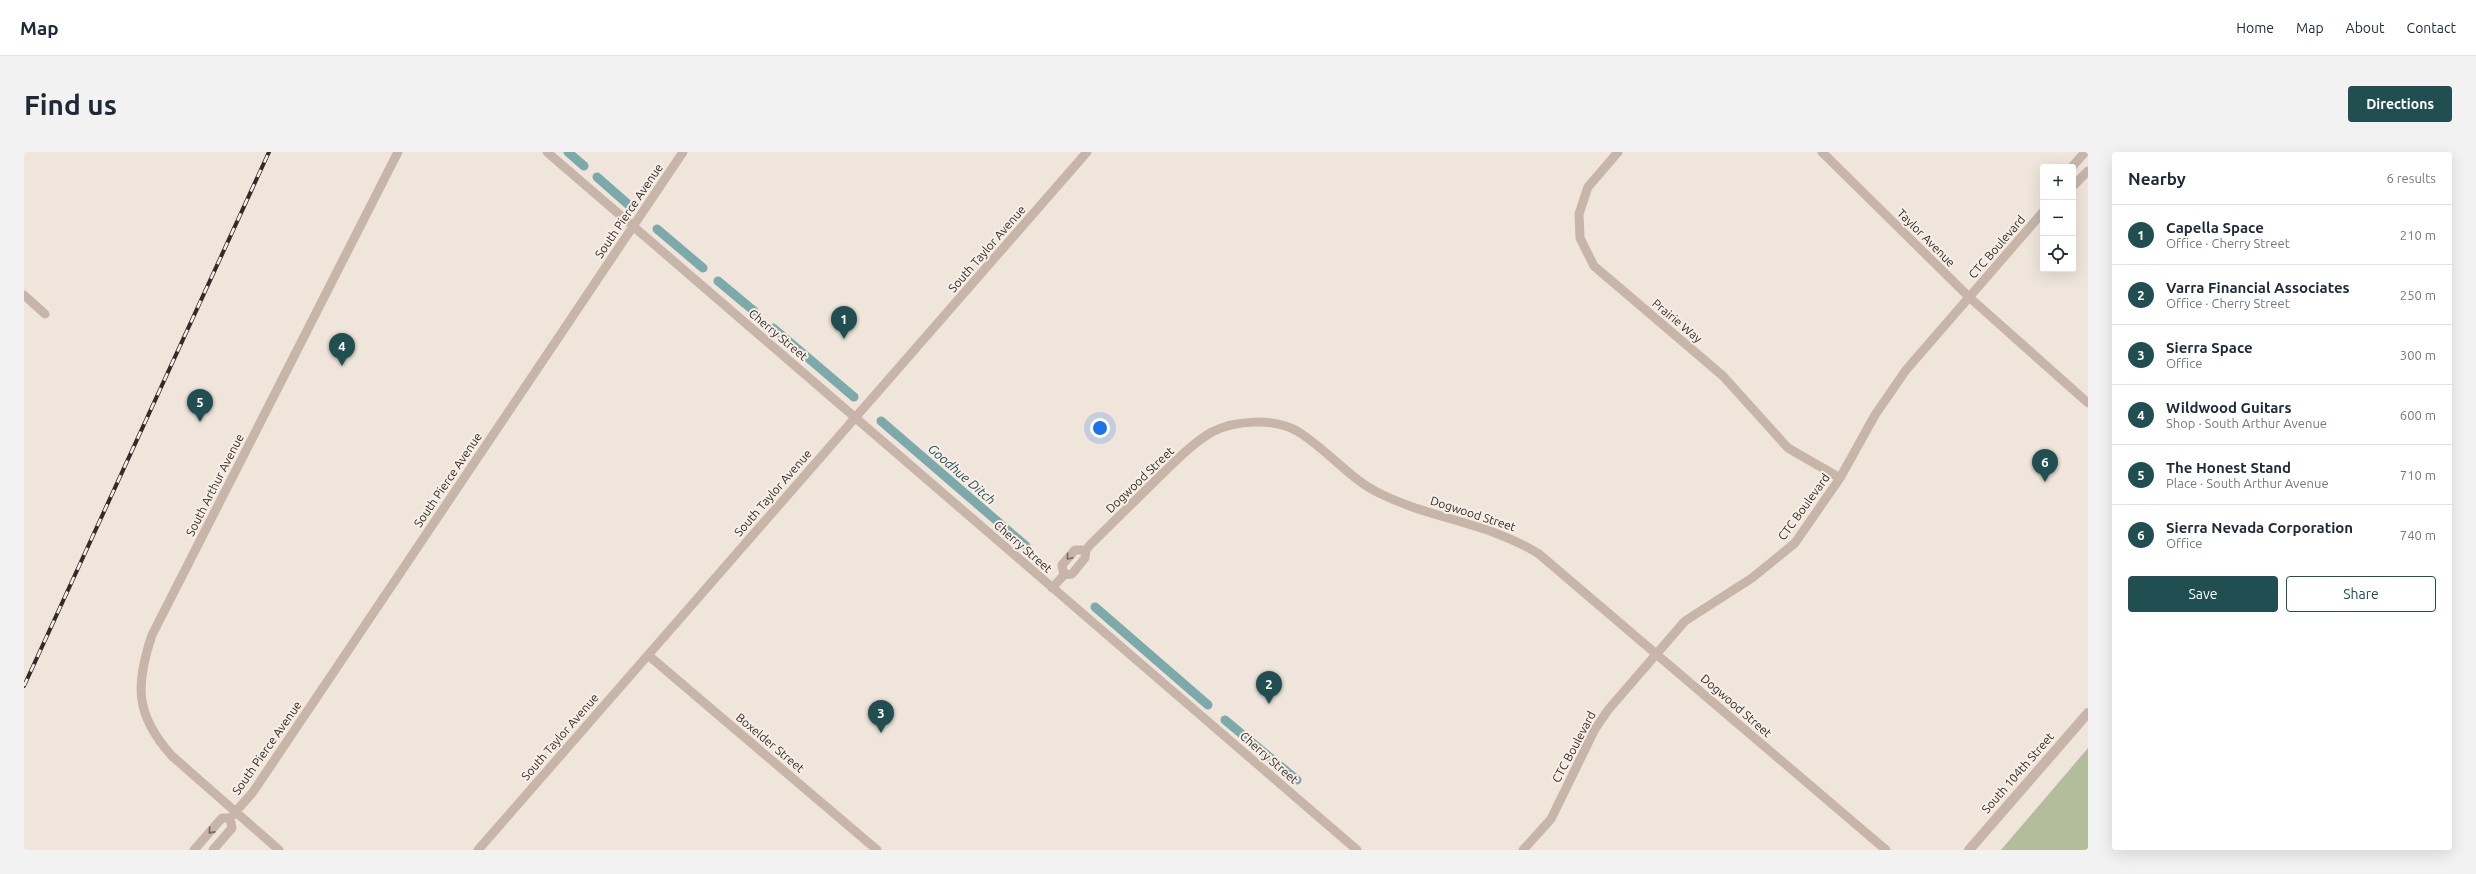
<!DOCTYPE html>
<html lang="en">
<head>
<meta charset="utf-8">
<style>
  :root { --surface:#fff; --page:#f2f2f3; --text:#1f2937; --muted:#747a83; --line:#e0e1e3; --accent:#214f51 }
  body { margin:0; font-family:Ubuntu,sans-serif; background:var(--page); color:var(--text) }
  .controls { position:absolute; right:12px; top:12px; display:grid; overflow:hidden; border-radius:4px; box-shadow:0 4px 16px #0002 }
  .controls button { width:36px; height:36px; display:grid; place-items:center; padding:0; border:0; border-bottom:1px solid var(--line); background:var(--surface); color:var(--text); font:20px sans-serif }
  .you { position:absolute; left:1076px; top:276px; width:14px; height:14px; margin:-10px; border:3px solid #fff; border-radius:50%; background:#1a73e8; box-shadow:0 0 0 6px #1a73e833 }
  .badge { display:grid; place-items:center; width:26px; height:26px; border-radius:50%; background:var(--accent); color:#fff; font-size:13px; font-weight:700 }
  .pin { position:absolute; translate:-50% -33px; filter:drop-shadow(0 1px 2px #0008) }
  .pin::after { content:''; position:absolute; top:21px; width:14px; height:12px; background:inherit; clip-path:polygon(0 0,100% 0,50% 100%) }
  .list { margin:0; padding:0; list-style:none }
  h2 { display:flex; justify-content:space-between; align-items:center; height:52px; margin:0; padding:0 16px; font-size:17px }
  h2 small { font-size:13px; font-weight:400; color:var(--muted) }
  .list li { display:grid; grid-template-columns:26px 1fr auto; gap:12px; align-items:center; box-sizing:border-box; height:60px; padding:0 16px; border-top:1px solid var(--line) }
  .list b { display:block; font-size:15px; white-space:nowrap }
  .list p { margin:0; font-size:13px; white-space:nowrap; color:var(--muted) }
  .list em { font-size:13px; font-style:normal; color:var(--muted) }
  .actions { display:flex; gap:8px; padding:12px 16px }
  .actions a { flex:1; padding:9px 0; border:1px solid var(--accent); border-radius:4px; text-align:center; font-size:14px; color:var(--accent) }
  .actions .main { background:var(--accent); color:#fff }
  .icon { flex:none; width:22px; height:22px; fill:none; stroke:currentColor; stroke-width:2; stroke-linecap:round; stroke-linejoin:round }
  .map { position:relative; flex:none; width:2064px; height:698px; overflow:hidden; border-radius:4px }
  header { display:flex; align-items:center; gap:24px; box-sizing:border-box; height:56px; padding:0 20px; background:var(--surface); border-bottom:1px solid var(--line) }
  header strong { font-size:19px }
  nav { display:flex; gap:22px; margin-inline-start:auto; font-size:14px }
  .intro { display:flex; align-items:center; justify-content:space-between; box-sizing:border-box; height:96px; padding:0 24px }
  h1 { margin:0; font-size:28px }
  .button { padding:10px 18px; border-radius:4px; background:var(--accent); color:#fff; font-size:14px; font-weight:700 }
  main { display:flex; gap:24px; padding:0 24px }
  aside { flex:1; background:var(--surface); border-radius:4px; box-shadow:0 4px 16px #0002 }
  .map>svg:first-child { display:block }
</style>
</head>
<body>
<header>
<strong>Map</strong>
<nav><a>Home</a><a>Map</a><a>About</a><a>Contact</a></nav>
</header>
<div class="intro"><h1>Find us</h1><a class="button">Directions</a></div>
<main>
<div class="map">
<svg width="2064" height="698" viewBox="0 0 2064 698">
  <rect width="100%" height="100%" fill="#efe5db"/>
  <!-- green -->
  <path fill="#b3bd9c" d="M2064,596v102h-87z"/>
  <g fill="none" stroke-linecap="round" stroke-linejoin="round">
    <!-- canal -->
    <path stroke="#7ca9aa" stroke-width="9" d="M544,0l16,14
      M573,25l33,29
      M633,77l46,39
      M694,129l36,30
      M749,176l81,69
      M857,269l145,125
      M1071,455l113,98
      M1201,568l72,60"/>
    <!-- minor -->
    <path stroke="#c6b5a8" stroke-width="9" d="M523,0l810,698
      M1594,0l-30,35 -9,27 1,24 14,28 129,110 65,72 52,30
      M1798,0l147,145 119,106
      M2048,15l13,-15
      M2049,34l15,-15
      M0,143l21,19
      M1040,423l-2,-10 13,-15h11
      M1028,436l12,-13 8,-1 13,-16 1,-8 4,-5c22,-22 45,-44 67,-66 17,-16 34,-35 55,-47 23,-12 62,-14 85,-1 30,18 52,48 84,63 51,25 109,29 158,60l347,296
      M624,503l229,195
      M170,698l28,-32h8l23,-26 430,-640
      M189,698l19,-22 -2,-10
      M255,698l-107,-94c-37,-41 -37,-71 -20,-121l246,-483
      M454,698l609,-698
      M1499,698l28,-31 44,-90 13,-19 77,-89 67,-43 43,-35 45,-65 35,-63 31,-45 137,-158"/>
    <!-- tertiary -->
    <path stroke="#c6b5a8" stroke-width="10" d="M1945,698l119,-137"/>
    <defs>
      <path id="rail" d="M0,534l245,-534"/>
    </defs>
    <!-- rail casing -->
    <use href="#rail" stroke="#342b27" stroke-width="4"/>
    <!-- rail -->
    <use href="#rail" stroke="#f7efe7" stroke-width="2.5" stroke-dasharray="8" stroke-linecap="butt"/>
  </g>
  <!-- one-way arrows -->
  <defs><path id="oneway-chevron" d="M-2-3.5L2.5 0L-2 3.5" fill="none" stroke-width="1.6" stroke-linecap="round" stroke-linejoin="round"/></defs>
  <g stroke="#766961">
    <use href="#oneway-chevron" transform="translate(1045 405) rotate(130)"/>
    <use href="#oneway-chevron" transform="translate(187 679) rotate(132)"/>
  </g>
  <g text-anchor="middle" stroke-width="4" stroke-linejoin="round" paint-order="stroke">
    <!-- street labels -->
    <g font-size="12" fill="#342b27" stroke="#f7efe7">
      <text transform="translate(605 59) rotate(-56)" y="4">South Pierce Avenue</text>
      <text transform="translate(1902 86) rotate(45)" y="4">Taylor Avenue</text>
      <text transform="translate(1973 95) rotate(-49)" y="4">CTC Boulevard</text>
      <text transform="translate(963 97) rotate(-49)" y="4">South Taylor Avenue</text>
      <text transform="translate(1653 169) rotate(40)" y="4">Prairie Way</text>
      <text transform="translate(754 183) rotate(40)" y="4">Cherry Street</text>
      <text transform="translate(424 328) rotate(-56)" y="4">South Pierce Avenue</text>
      <text transform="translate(1116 328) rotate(-44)" y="4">Dogwood Street</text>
      <text transform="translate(191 333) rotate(-63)" y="4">South Arthur Avenue</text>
      <text transform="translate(749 341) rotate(-49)" y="4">South Taylor Avenue</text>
      <text transform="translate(1780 355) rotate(-54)" y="4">CTC Boulevard</text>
      <text transform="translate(1449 362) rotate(18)" y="4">Dogwood Street</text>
      <text transform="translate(999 395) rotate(41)" y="4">Cherry Street</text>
      <text transform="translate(1712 554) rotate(41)" y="4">Dogwood Street</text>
      <text transform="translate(536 585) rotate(-49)" y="4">South Taylor Avenue</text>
      <text transform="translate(746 591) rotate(40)" y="4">Boxelder Street</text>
      <text transform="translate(1550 595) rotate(-62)" y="4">CTC Boulevard</text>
      <text transform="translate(243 596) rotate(-55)" y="4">South Pierce Avenue</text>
      <text transform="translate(1245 606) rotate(41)" y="4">Cherry Street</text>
      <text transform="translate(1994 621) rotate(-49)" y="4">South 104th Street</text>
    </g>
    <!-- water labels -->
    <g font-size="13" font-style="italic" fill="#214f51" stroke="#f7efe7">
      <text transform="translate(938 322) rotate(41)" y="5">Goodhue Ditch</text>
    </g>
  </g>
</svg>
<div class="controls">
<button>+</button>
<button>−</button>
<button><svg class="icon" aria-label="locate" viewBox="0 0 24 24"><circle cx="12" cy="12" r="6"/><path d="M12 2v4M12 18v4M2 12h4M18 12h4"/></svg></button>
</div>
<div class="you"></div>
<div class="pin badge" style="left:820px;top:187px">1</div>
<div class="pin badge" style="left:1245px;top:552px">2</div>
<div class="pin badge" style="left:857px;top:581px">3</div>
<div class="pin badge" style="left:318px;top:214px">4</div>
<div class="pin badge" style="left:176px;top:270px">5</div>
<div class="pin badge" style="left:2021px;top:330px">6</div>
</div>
<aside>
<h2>Nearby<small>6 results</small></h2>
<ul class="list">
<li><span class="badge">1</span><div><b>Capella Space</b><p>Office · Cherry Street</p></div><em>210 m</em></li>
<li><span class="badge">2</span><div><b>Varra Financial Associates</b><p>Office · Cherry Street</p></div><em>250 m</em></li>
<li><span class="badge">3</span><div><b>Sierra Space</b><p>Office</p></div><em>300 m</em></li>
<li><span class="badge">4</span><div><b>Wildwood Guitars</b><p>Shop · South Arthur Avenue</p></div><em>600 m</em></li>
<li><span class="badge">5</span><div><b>The Honest Stand</b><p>Place · South Arthur Avenue</p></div><em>710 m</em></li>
<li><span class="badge">6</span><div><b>Sierra Nevada Corporation</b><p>Office</p></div><em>740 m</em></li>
</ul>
<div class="actions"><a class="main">Save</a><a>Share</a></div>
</aside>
</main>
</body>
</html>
